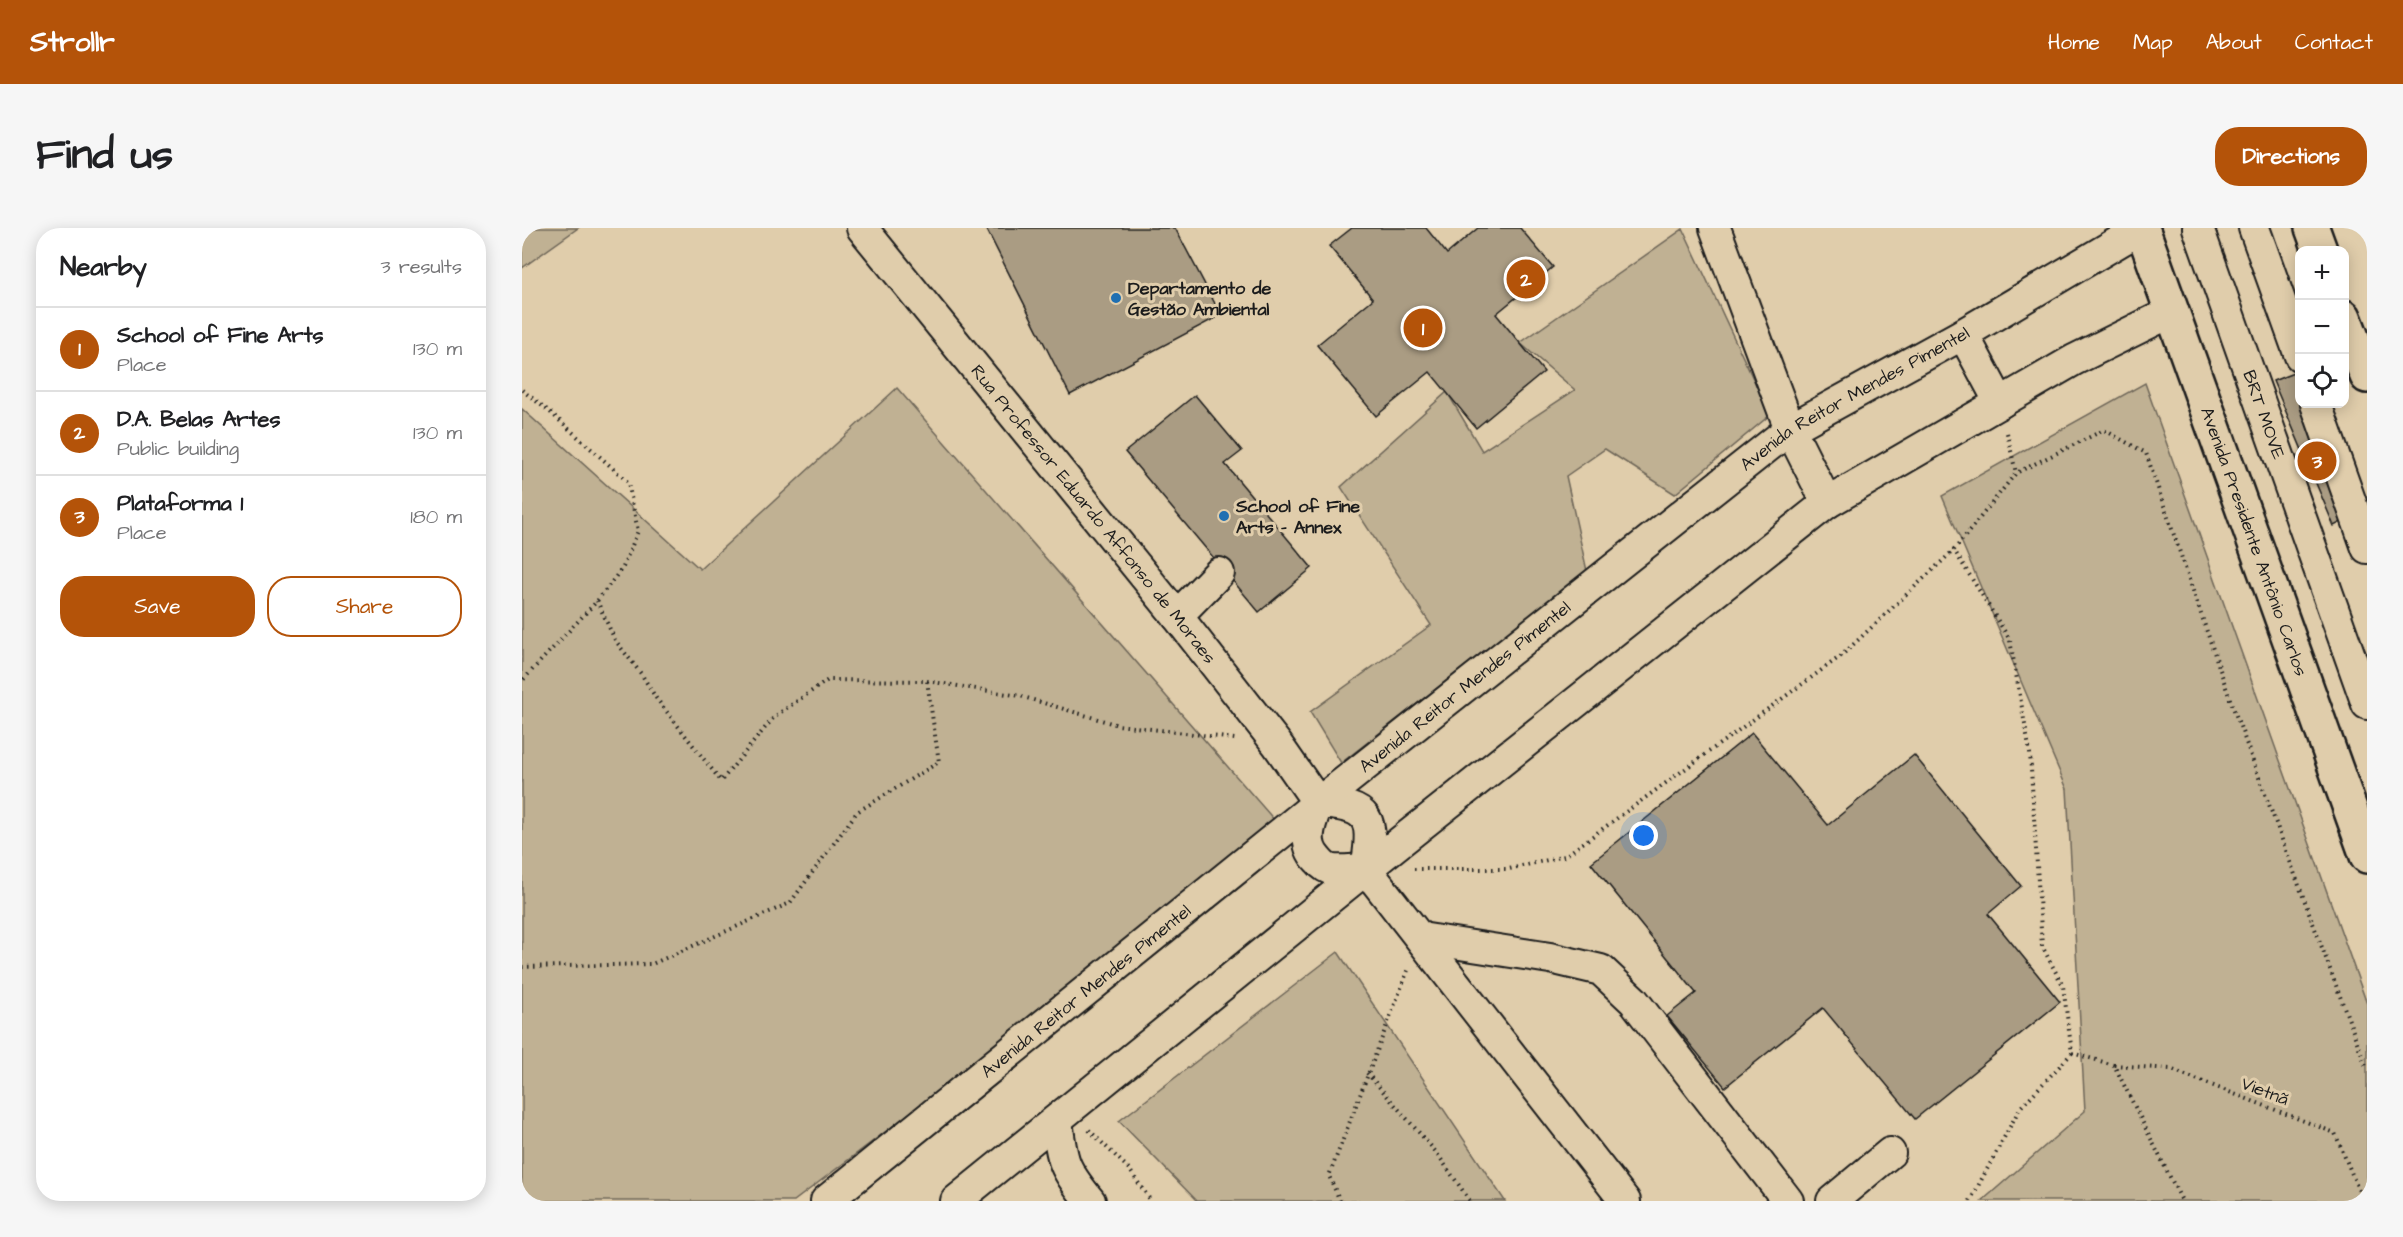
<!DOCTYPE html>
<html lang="en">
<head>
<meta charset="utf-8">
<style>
  :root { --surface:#fff; --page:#f6f6f6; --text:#202124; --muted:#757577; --line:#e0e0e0; --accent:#b45309 }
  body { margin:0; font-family:"Architects Daughter",sans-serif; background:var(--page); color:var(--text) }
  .controls { position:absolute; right:18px; top:18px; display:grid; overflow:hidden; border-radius:12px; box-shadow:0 3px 15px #0003 }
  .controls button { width:54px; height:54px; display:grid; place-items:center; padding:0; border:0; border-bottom:2px solid var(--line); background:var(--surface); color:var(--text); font:30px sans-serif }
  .you { position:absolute; left:1122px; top:608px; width:21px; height:21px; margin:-15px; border:4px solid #fff; border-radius:50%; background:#1a73e8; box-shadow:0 0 0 9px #1a73e833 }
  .badge { display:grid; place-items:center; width:39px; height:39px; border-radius:50%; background:var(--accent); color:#fff; font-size:20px; font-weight:700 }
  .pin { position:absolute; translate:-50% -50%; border:3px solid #fff; box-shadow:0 2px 6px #0006 }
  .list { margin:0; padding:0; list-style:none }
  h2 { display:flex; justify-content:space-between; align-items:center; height:78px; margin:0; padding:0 24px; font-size:26px }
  h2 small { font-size:20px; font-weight:400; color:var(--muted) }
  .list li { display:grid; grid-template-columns:39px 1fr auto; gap:18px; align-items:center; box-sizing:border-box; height:84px; padding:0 24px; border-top:2px solid var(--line) }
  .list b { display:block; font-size:22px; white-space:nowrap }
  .list p { margin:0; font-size:20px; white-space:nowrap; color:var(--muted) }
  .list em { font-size:20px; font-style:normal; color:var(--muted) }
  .actions { display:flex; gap:12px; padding:18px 24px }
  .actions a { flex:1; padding:14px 0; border:2px solid var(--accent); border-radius:24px; text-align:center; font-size:21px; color:var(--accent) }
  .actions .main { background:var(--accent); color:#fff }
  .icon { flex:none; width:33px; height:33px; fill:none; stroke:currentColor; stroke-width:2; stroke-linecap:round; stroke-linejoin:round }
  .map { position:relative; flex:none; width:1845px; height:973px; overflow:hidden; border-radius:24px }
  header { display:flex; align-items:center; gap:36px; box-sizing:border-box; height:84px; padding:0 30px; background:var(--accent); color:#fff }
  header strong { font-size:28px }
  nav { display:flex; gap:33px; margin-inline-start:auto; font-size:21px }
  .intro { display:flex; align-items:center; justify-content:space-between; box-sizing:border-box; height:144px; padding:0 36px }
  h1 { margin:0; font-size:42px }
  .button { padding:15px 27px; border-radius:24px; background:var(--accent); color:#fff; font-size:21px; font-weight:700 }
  main { display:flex; gap:36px; padding:0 36px }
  aside { flex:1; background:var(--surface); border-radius:24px; box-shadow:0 3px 15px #0003 }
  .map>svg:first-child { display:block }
</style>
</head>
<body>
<header>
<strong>Strollr</strong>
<nav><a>Home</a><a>Map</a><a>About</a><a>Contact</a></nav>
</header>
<div class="intro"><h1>Find us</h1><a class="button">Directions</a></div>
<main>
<aside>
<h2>Nearby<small>3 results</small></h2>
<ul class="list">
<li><span class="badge">1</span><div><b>School of Fine Arts</b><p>Place</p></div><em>130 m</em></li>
<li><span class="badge">2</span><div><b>D.A. Belas Artes</b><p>Public building</p></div><em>130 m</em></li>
<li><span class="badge">3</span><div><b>Plataforma 1</b><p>Place</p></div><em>180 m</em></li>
</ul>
<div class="actions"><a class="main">Save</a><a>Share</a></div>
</aside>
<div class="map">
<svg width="1845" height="973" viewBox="0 0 1845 973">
  <rect width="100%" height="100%" fill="#e0cdab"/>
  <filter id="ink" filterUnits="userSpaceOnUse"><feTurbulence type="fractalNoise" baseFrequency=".0167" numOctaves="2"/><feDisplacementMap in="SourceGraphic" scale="12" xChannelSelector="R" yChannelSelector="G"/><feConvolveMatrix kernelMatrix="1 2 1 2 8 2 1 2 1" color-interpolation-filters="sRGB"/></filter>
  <g filter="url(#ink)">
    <!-- green -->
    <path fill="#c0b193" stroke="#6e6658" stroke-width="1.5" d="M0,0h56l-56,40z
      M1161,1l87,186 -95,79 -70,-45 -39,27 21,95 -246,192 -31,-51 121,-87 -90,-138 106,-95 35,59 93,-61 -55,-47z
      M1623,155l222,621v197h-385l103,-90 -18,-322 -125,-293z
      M375,160l386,442 -489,371h-272v-792l178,160z
      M816,724l167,249h-308l-78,-80z"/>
    <!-- building -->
    <path fill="#aa9c83" stroke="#1c1c1c" stroke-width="1.5" d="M464,0h189l46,87 -151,80z
      M830,0h74l21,26 31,-26h42l33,39 -57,47 48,58 -68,56 -46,-56 -54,44 -59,-71 56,-46 -44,-53z
      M1774,144l4,10v22h7l42,114 -15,8 -61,-145z
      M673,167l47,56 -17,13 87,104 -53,44 -134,-160z
      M1230,505l76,92 86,-70 107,131 -33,28 72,88 -145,117 -92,-111 -98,79 -58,-71 29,-23 -105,-130z"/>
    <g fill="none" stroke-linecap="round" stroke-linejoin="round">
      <defs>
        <g id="minor">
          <path id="s1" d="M340,0l315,388 100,128 41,59"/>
          <path d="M1193,0l75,201 37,74"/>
          <path id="s2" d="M1676,0l169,476"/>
          <path d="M1732,0l46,128"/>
          <path d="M1441,106l37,69"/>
          <path d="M1794,176l51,144"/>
          <path d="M655,388l42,-43"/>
          <path d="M796,575c-7,19 -17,40 0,57 4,5 9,9 15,10 11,1 23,-1 33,-1"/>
          <path d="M796,575c53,3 57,15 48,66"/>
          <path d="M844,641l259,332"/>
          <path d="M899,710l129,20 51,12 33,31 154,200"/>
          <path d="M535,892c5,42 6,48 33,81"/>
          <path id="s3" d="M304,973l492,-398 472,-374 173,-95 179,-106"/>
          <path d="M434,973l410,-332 461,-366 247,-143 81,-40 18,-7"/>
          <path d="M1310,973l58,-48"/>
        </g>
        <g id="highway">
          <path id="s4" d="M1620,0l225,628"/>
          <path d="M1790,0l8,22"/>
          <path d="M1822,89l23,59"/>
        </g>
      </defs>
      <!-- minor casing -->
      <use href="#minor" stroke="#1c1c1c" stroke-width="34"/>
      <!-- highway casing -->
      <use href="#highway" stroke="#1c1c1c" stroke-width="38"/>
      <!-- path -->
      <path stroke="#1c1c1c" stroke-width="4" stroke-dasharray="1.5 4.5" stroke-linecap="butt" d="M0,4l3,-4
        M0,162l28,22 78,70 10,49 -15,36 -26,34 -75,80
        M1485,205l9,40
        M405,453l93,15 98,29 117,14
        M892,641h95l56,-13 276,-200 113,-106
        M0,739l130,-3 138,-61 67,-91 82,-50 -12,-81 -99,-1 -53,36 -54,65 -65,-83 -14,-23 -27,-35 -18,-39
        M1550,825l42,12 68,136
        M1592,837l56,4 165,64 28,68
        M845,845l69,79 34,49
        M567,902l40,39 22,32
        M818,973l-11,-25 79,-206
        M1448,973l50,-93 52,-55 -9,-67 -21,-40 -12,-193 -20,-113 -56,-90 62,-77 88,-43 42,23 85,249 136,367"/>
      <!-- minor -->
      <use href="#minor" stroke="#e0cdab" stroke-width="30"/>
      <!-- highway -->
      <use href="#highway" stroke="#e0cdab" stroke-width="33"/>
    </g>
  </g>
  <!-- markers -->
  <g fill="#1f6fb2" stroke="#e0cdab" stroke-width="2">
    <circle cx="594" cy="70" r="6"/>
    <circle cx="702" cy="288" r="6"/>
  </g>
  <g text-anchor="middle" stroke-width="6" stroke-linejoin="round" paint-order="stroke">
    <!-- poi labels -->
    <g font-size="18" font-weight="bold" fill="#1c1c1c" stroke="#e0cdab" text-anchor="start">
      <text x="606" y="66">Departamento de<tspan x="606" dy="21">Gestão Ambiental</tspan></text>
      <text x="714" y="284">School of Fine<tspan x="714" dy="21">Arts - Annex</tspan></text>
    </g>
    <!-- street labels -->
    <g font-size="18" fill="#1c1c1c" stroke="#e0cdab">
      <text dy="6" stroke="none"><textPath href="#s3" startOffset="1306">Avenida Reitor Mendes Pimentel</textPath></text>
      <text dy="6" stroke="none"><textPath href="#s2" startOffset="198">BRT MOVE</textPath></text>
      <text dy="6" stroke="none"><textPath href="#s1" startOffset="368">Rua Professor Eduardo Affonso de Moraes</textPath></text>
      <text dy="6" stroke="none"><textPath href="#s4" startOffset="333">Avenida Presidente Antônio Carlos</textPath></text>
      <text dy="6" stroke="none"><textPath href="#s3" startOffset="820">Avenida Reitor Mendes Pimentel</textPath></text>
      <text dy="6" stroke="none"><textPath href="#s3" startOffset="334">Avenida Reitor Mendes Pimentel</textPath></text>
      <text transform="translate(1743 863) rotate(21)" y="6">Vietnã</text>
    </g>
  </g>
</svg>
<div class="controls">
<button>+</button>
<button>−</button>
<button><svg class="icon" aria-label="locate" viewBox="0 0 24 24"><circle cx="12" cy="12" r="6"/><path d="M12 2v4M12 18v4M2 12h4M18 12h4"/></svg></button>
</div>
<div class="you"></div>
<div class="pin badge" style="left:901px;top:100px">1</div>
<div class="pin badge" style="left:1004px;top:51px">2</div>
<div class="pin badge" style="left:1795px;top:233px">3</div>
</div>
</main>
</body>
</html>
